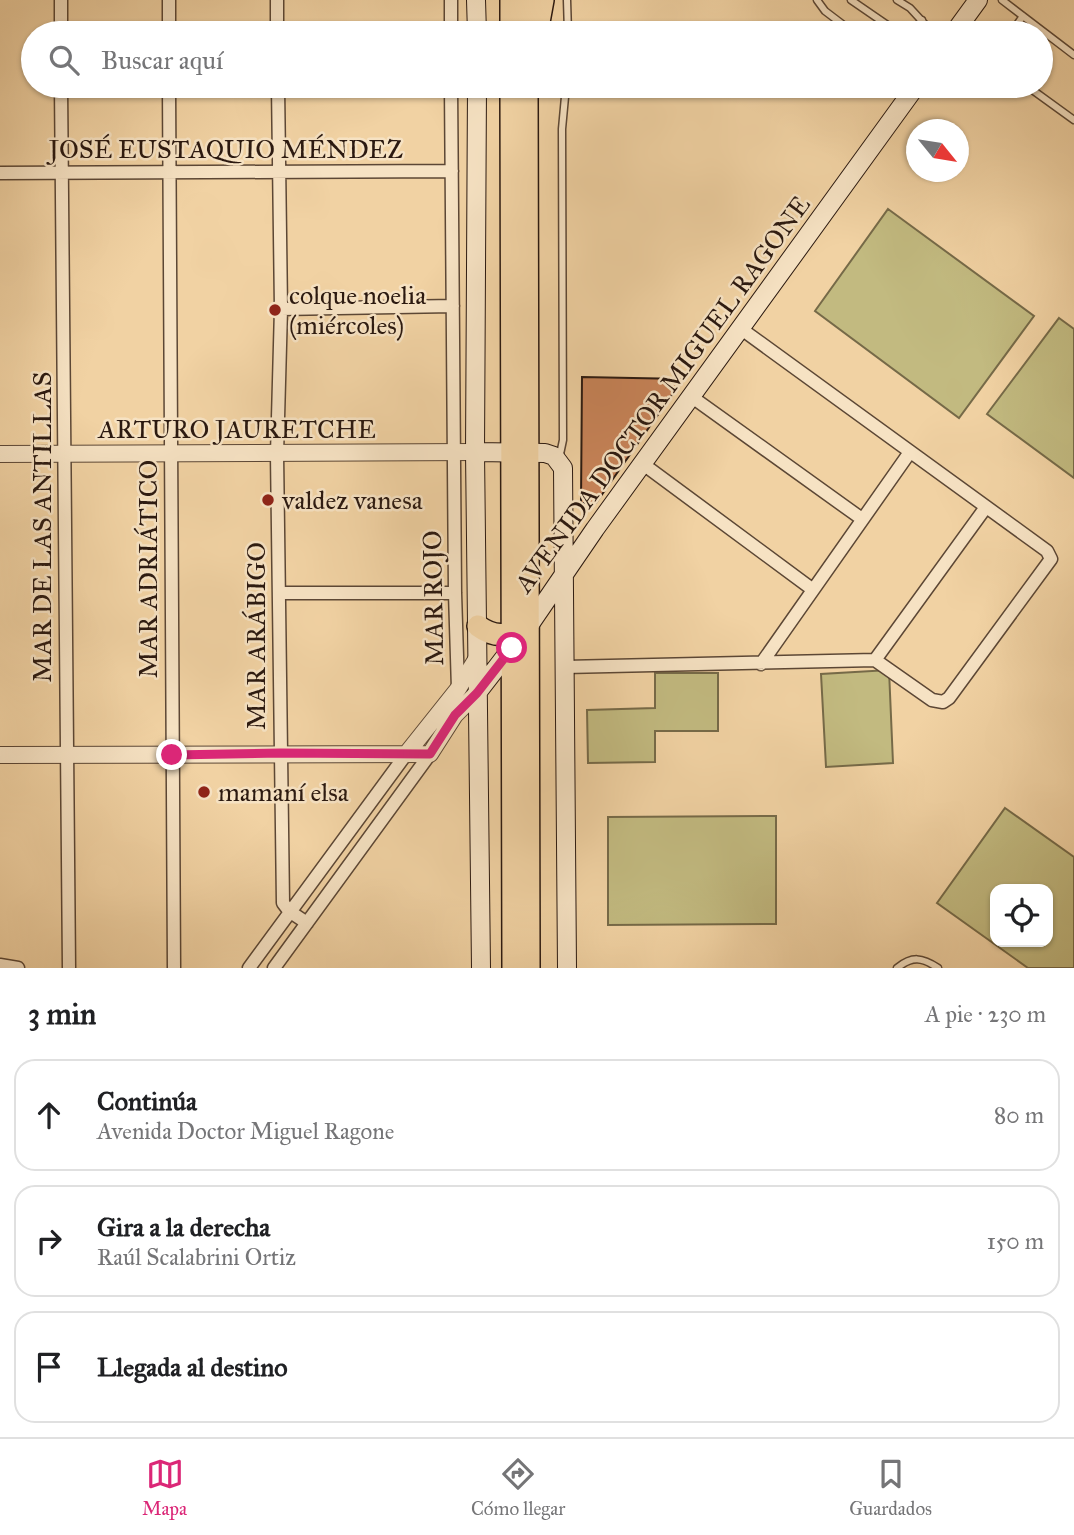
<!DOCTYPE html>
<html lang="es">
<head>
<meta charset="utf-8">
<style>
  :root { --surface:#fff; --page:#f2f2f2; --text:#202124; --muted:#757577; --line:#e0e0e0; --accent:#db2777 }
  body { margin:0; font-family:"IM FELL Great Primer",serif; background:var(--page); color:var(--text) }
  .controls { position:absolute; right:21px; bottom:21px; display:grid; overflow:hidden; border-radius:14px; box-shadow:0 2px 5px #0004 }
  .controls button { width:63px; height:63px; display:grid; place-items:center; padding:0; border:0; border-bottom:2px solid var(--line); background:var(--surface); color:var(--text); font:35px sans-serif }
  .compass { position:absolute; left:906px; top:119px; width:63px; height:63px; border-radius:50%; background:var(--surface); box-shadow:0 2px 5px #0004; rotate:120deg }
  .stop { position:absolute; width:21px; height:21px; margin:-16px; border:5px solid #db2777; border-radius:50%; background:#fff }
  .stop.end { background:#db2777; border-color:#fff; box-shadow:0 2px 7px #0008 }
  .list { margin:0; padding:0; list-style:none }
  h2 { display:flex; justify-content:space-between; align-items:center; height:91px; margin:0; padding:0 28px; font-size:30px }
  h2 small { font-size:23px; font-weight:400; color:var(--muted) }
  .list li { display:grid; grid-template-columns:46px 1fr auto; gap:21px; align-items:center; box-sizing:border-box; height:112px; margin:0 14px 14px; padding:0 14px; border:2px solid var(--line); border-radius:21px }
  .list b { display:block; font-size:26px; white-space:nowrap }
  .list p { margin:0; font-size:23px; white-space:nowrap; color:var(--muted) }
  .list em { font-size:23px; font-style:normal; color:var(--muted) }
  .icon { flex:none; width:38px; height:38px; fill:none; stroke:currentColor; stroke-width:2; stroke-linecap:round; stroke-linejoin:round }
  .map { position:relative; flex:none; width:1074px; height:968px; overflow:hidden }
  .search { position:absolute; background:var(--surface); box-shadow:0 2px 5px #0004; left:21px; right:21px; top:21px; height:77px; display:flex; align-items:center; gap:18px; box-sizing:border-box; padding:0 24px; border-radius:38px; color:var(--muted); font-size:26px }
  .sheet { height:469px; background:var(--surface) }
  nav { display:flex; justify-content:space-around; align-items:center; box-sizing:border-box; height:98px; border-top:2px solid var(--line); background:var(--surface); font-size:19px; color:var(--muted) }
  nav a { display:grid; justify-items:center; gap:4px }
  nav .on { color:var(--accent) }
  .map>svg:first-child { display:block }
</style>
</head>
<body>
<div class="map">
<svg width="1074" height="968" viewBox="0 0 1074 968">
  <rect width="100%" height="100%" fill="#f1d2a3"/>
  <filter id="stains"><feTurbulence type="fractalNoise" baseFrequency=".00286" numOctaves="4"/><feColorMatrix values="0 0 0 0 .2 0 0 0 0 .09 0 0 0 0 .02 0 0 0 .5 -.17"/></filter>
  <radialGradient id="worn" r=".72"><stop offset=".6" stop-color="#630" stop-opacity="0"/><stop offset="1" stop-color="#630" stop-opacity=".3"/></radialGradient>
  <!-- green -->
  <path fill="#c2ba80" stroke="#766a48" stroke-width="2" fill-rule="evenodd" d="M888,209l146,107 -75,102 -144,-107z
    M1059,318l15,11v149l-87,-64z
    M889,670l4,93 -67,4 -5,-93z
    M655,673h63v58h-63v31l-67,1 -1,-53 68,-2z
    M1005,808l69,49v111h-46l-91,-65zM995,889h53v53h-53z
    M776,816v108l-168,1v-108z"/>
  <!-- building -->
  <path fill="#c98459" stroke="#2b1910" stroke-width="2" d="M582,377l101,2 -87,124h-15z"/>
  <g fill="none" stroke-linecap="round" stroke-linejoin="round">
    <defs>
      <path id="service" d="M567,0l1,33
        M817,0l8,11 29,22
        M851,0l48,33
        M897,0l13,8 23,25
        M1002,0l72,55
        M911,33l11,-13
        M1011,33l12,-17
        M1027,86l47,34
        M559,459l4,-19 -1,-311 4,-43
        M897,968c15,-12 25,-11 41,0"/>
      <path id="minor" d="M61,0v33
        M169,0v33
        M277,0v33
        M451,0v33
        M61,86l8,882
        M169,86l5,882
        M278,86l3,223 -4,145 6,449 6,8 18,12
        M451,86l4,507 3,96
        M0,173l452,-2
        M281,309l172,-3
        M692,397l170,122
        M643,464l169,125
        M279,593h176
        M875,660l111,-153
        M761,664l149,-212
        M565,667l310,-7 57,40 11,2 6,-4 102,-139 -4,-8 -307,-223
        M0,965l18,3
        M249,968l158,-215
        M274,968l156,-214"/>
      <path id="tertiary" d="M0,454l475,-2
        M407,753l51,-64 19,-31
        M0,755l430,-1 25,-39 22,-22"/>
      <path id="secondary" d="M476,0l1,33
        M954,33l24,-33
        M477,86l-2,366 6,516
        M475,452l70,1 9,3 9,12 4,500
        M477,693l51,-66 67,-98 321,-443"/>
      <path id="trunk" d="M511,0v33
        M526,0v33
        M537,33l6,-33
        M511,86l2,882
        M527,86l2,882
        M478,626c16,12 29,10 47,2"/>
    </defs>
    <!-- service casing -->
    <use href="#service" stroke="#5c4735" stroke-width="9"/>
    <!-- minor casing -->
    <use href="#minor" stroke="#5c4735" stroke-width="15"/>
    <!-- tertiary casing -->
    <use href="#tertiary" stroke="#5c4735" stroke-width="18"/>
    <!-- secondary casing -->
    <use href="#secondary" stroke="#2b1910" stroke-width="20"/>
    <!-- trunk casing -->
    <use href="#trunk" stroke="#2b1910" stroke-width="24"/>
    <!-- service -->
    <use href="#service" stroke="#f6e2c3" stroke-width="6"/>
    <!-- minor -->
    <use href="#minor" stroke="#f6e2c3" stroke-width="12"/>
    <!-- tertiary -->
    <use href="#tertiary" stroke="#f6e2c3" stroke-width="16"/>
    <!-- secondary -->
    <use href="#secondary" stroke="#f6e2c3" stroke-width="18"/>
    <!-- trunk -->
    <use href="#trunk" stroke="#f1d2a3" stroke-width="21"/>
  </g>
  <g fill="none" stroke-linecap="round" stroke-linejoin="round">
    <!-- route -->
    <path stroke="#db2777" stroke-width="9" d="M172,755l108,-2 150,1 25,-39 22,-22 35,-45"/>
  </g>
  <!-- markers -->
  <g fill="#8f2418" stroke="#f6e2c3" stroke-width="2.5">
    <circle cx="275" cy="310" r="7"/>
    <circle cx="268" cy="500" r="7"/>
    <circle cx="204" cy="792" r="7"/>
  </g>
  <g text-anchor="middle" stroke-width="5" stroke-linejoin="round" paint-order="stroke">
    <!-- street labels -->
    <g font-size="26" fill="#2b1910" stroke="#f6e2c3">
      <text x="226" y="158">JOSÉ EUSTAQUIO MÉNDEZ</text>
      <text transform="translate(662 394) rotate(-54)" y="9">AVENIDA DOCTOR MIGUEL RAGONE</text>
      <text x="237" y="438">ARTURO JAURETCHE</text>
      <text transform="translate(42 527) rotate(-90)" y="9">MAR DE LAS ANTILLAS</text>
      <text transform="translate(148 569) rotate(-90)" y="9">MAR ADRIÁTICO</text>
      <text transform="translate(433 598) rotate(-91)" y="9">MAR ROJO</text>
      <text transform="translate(256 636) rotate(-90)" y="9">MAR ARÁBIGO</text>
    </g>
    <!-- poi labels -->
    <g font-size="26" fill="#2b1910" stroke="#f6e2c3" text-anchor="start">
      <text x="289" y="304">colque noelia<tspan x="289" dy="30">(miércoles)</tspan></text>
      <text x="282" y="509">valdez vanesa</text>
      <text x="218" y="801">mamaní elsa</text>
    </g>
  </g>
  <rect width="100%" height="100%" filter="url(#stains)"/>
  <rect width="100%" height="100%" fill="url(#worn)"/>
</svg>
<div class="controls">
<button><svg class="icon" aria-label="locate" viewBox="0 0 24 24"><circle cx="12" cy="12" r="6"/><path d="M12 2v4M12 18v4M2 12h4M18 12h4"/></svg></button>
</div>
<svg class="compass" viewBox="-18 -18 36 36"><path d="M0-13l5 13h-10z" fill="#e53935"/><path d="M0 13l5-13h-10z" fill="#757577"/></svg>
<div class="stop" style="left:512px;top:648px"></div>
<div class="stop end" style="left:172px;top:755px"></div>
<div class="search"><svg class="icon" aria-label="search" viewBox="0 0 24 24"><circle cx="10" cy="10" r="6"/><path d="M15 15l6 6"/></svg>Buscar aquí</div>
</div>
<section class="sheet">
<h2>3 min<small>A pie · 230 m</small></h2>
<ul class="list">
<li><svg class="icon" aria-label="ahead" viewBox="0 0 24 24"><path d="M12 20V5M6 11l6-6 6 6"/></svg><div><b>Continúa</b><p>Avenida Doctor Miguel Ragone</p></div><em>80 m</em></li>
<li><svg class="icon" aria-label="right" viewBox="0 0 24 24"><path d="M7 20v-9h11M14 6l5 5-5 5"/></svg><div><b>Gira a la derecha</b><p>Raúl Scalabrini Ortiz</p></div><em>150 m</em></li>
<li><svg class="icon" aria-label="arrive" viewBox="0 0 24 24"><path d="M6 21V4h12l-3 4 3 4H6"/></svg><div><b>Llegada al destino</b></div></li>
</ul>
</section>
<nav>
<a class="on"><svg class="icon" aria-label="map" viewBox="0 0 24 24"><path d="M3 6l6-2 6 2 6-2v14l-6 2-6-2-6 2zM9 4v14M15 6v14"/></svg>Mapa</a>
<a><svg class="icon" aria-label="directions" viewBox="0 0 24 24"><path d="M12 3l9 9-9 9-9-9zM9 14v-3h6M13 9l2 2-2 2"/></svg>Cómo llegar</a>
<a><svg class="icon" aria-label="saved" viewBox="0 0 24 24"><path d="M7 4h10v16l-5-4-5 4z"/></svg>Guardados</a>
</nav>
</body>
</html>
